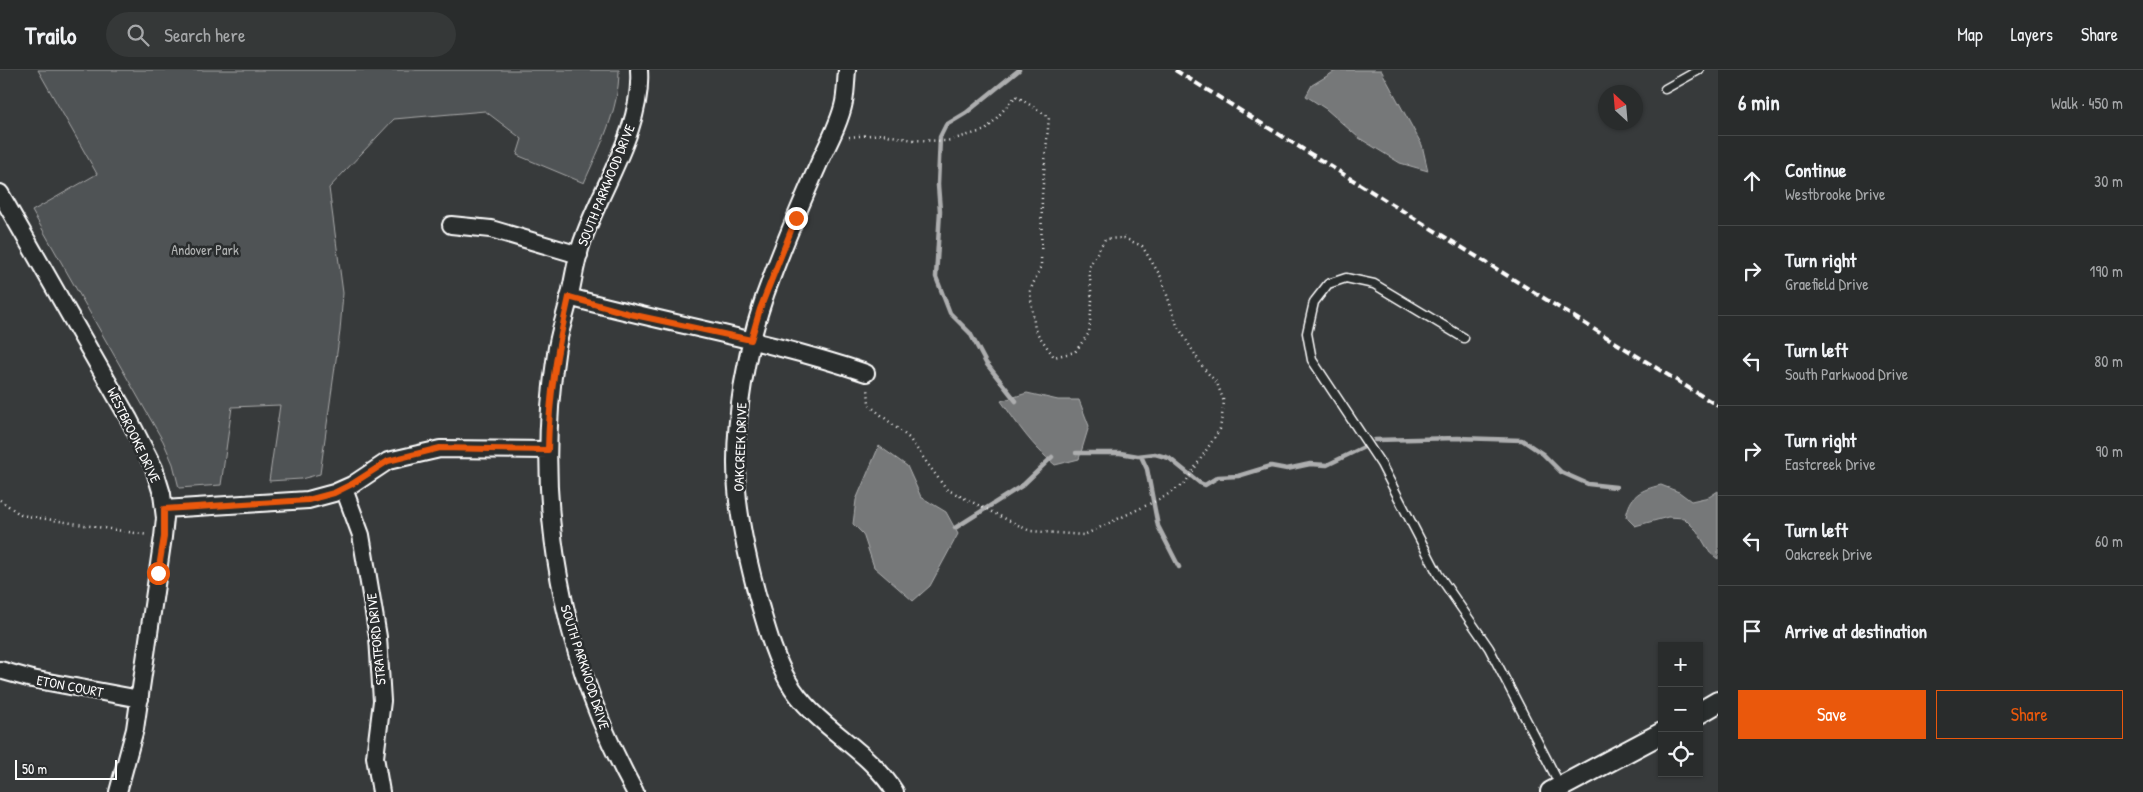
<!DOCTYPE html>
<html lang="en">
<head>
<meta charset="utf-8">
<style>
  :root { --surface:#292c2c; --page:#353838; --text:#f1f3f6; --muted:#a5a7a9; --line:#454848; --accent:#ea580c }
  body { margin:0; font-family:"Patrick Hand",sans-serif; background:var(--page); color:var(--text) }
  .controls { position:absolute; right:15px; bottom:15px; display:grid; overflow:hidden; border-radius:0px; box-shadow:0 1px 4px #0004 }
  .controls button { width:45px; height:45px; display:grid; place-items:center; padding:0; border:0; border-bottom:1px solid var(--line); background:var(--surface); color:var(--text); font:25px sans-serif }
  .compass { position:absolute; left:1598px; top:15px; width:45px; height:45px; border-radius:50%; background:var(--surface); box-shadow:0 1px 4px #0004; rotate:334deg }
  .scale { position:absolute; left:15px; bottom:12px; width:102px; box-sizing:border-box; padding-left:5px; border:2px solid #fff; border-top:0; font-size:14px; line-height:18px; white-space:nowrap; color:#fff; -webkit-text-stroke:4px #2a2d2e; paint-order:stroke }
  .stop { position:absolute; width:15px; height:15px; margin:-11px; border:4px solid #ea580c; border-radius:50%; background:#fff }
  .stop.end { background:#ea580c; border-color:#fff; box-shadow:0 1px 5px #0008 }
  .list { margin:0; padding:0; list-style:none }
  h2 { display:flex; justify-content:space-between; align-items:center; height:65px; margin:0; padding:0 20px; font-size:21px }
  h2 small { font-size:16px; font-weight:400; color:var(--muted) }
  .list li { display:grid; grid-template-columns:32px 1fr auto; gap:15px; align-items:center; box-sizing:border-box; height:90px; padding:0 20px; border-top:1px solid var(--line) }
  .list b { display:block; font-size:19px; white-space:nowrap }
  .list p { margin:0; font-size:16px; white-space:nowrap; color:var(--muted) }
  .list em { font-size:16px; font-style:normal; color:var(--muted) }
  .actions { display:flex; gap:10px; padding:15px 20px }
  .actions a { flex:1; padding:11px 0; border:1px solid var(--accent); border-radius:0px; text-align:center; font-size:18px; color:var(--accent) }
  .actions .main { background:var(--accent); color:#fff }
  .icon { flex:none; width:28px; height:28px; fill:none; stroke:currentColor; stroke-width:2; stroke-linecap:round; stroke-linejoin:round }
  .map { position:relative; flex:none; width:1718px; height:722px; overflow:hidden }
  header { display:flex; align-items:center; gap:30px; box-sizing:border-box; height:70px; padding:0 25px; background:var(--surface); border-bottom:1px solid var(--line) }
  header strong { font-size:24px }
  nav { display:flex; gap:28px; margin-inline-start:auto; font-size:18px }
  .search { width:350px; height:45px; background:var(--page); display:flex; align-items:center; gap:12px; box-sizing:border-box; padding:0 18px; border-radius:28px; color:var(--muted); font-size:19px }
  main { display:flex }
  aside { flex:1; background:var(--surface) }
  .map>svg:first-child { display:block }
</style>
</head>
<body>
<header>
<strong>Trailo</strong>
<div class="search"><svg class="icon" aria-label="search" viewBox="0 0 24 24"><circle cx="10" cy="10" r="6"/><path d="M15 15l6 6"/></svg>Search here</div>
<nav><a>Map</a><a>Layers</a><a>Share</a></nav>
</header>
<main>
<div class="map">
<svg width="1718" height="722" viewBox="0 0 1718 722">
  <rect width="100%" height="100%" fill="#373a3b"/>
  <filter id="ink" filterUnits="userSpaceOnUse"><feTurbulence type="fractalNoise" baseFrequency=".02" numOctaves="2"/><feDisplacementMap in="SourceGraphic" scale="10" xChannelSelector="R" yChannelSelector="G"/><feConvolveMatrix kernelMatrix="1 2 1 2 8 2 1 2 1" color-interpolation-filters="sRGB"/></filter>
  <g filter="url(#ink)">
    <!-- green -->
    <path fill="#505354" stroke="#a8a9aa" d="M38,0h581c0,41 -19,76 -35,113l-67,-28 5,-16 -37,-28 -91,8 -65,69 14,105 -3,38 -20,143 -19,5 -32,2 11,-76 -48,2 -11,78 -42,3 -6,-24 -10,-23 -131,-230 65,-37z"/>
    <!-- water -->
    <path fill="#767879" stroke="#adaeaf" d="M1337,0h44l41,75 6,26 -28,-8 -41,-25 -33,-29 -20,-13 6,-11z
      M1027,323l31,7h21l10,26 -10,33 -24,6c-24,-20 -36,-39 -54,-64z
      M879,376l28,20 14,31 25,15 12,22 -28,52 -17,15 -39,-34 -11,-33 -10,-10 3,-24z
      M1661,415l18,7 12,9 18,-4 9,-6v68l-8,-6 -13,-22 -13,-13 -16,-1 -33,9 -9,-9c4,-22 14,-27 35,-32z"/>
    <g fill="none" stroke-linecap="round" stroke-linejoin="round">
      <!-- stream -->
      <path stroke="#adaeaf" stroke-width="4.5" d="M1016,331l-30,-38 -16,-30 -20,-20 -14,-36 4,-66 -2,-26 2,-48 6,-12 20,-12 53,-43
        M1375,370l83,-2 64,2 21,14 18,18 27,12 28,3
        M1076,383h44l18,3 17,-2 14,4 31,25 5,2 13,-8 20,-1 33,-10 16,3 23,-5 17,1 37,-18
        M1141,386l6,13 11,57 21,41
        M955,458l68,-43 29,-28"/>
      <defs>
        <path id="service" d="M1665,19l34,-19
          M1464,268l-90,-54 -28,-6 -18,6 -14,18 -7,31 5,27 69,104 57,110 51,74 71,137"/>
        <path id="minor" d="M847,0c-1,10 -1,21 -3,32 -4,20 -15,40 -24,59 -16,36 -32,73 -46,110 -27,67 -44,157 -36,230 4,34 12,68 21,101 8,27 15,54 29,79 25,45 80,67 107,111
          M0,123l129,226 25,49 8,26 3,24 -2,19 -28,192 -17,63
          M451,155l40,4 88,26
          M569,227c99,27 200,43 297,76
          M344,419l17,46 17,102 4,64 -7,56 6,35
          M164,439l144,-9 26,-7 18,-8 36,-24 52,-12 108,1
          M0,600l32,9 108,20
          M635,722c-73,-133 -102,-287 -79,-438 2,-18 9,-37 13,-55 5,-21 7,-42 15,-62 19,-53 59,-110 55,-167"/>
        <path id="tertiary" d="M1699,643l19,-11
          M1551,722l111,-59"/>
      </defs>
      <!-- service casing -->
      <use href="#service" stroke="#fff" stroke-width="11"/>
      <!-- minor casing -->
      <use href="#minor" stroke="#fff" stroke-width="20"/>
      <!-- tertiary casing -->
      <use href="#tertiary" stroke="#fff" stroke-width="24"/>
      <!-- path -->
      <path stroke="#fff" stroke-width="2.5" stroke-dasharray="1 4" stroke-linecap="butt" d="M849,67l33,-3 31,6 34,1 39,-11 30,-34 33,21 -7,78 -1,71 -11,25 5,39 19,27 21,-5 14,-19 3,-32 -3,-34 16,-28 19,-1 18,8 19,31 16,48 27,44 13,14 7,19 -4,27 -35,54 -21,14 -80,38 -54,-4 -84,-42 -37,-51 -40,-33 -1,-18
        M0,430l21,15 127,20"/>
      <!-- service -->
      <use href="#service" stroke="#2a2d2e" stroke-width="8"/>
      <!-- minor -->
      <use href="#minor" stroke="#2a2d2e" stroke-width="16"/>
      <!-- tertiary -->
      <use href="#tertiary" stroke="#2a2d2e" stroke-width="20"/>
      <!-- rail -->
      <path stroke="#fff" stroke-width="4" stroke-dasharray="8 4" stroke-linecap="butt" d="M1175,0l543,336"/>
    </g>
  </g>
  <g fill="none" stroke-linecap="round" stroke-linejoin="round" filter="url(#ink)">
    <!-- route -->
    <path stroke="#ea580c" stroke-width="6" d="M158,503l6,-36v-28l144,-9 26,-7 18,-9 36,-23 52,-13 108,2c1,-55 9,-100 21,-153l61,17 121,26 9,-31 36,-91"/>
  </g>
  <g text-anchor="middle" stroke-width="5" stroke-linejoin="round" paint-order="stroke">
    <!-- street labels -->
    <g font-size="14" fill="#fff" stroke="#2a2d2e">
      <text transform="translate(606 115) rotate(-68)" y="5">SOUTH PARKWOOD DRIVE</text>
      <text transform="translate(134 365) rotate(64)" y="5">WESTBROOKE DRIVE</text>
      <text transform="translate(740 377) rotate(-88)" y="5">OAKCREEK DRIVE</text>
      <text transform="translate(376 569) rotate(-96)" y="5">STRATFORD DRIVE</text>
      <text transform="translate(585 597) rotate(72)" y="5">SOUTH PARKWOOD DRIVE</text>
      <text transform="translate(70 616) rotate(11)" y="5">ETON COURT</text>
    </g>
    <!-- park labels -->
    <g font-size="14" fill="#b0b2b2" stroke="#2a2d2e">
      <text x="205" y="185">Andover Park</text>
    </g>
  </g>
</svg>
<div class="controls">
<button>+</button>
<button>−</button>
<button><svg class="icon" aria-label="locate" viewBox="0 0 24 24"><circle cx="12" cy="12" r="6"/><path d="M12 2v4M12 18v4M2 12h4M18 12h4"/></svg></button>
</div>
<svg class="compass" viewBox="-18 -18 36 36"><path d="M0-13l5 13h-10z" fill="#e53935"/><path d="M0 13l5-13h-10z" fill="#a5a7a9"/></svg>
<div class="scale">50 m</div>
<div class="stop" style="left:158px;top:503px"></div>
<div class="stop end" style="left:796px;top:148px"></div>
</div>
<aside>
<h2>6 min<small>Walk · 450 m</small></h2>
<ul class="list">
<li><svg class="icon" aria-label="ahead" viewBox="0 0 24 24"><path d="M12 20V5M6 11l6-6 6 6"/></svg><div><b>Continue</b><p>Westbrooke Drive</p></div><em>30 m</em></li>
<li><svg class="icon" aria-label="right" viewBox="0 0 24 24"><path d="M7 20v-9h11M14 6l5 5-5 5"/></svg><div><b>Turn right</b><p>Graefield Drive</p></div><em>190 m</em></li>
<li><svg class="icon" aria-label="left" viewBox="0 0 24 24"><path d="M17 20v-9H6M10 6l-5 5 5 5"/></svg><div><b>Turn left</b><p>South Parkwood Drive</p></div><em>80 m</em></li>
<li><svg class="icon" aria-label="right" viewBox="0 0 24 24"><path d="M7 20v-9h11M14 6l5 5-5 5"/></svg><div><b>Turn right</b><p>Eastcreek Drive</p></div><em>90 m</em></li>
<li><svg class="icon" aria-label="left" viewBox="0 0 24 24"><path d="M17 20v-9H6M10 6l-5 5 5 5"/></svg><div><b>Turn left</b><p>Oakcreek Drive</p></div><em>60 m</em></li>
<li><svg class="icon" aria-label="arrive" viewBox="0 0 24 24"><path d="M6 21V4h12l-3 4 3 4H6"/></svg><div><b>Arrive at destination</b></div></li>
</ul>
<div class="actions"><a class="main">Save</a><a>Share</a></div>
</aside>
</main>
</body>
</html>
